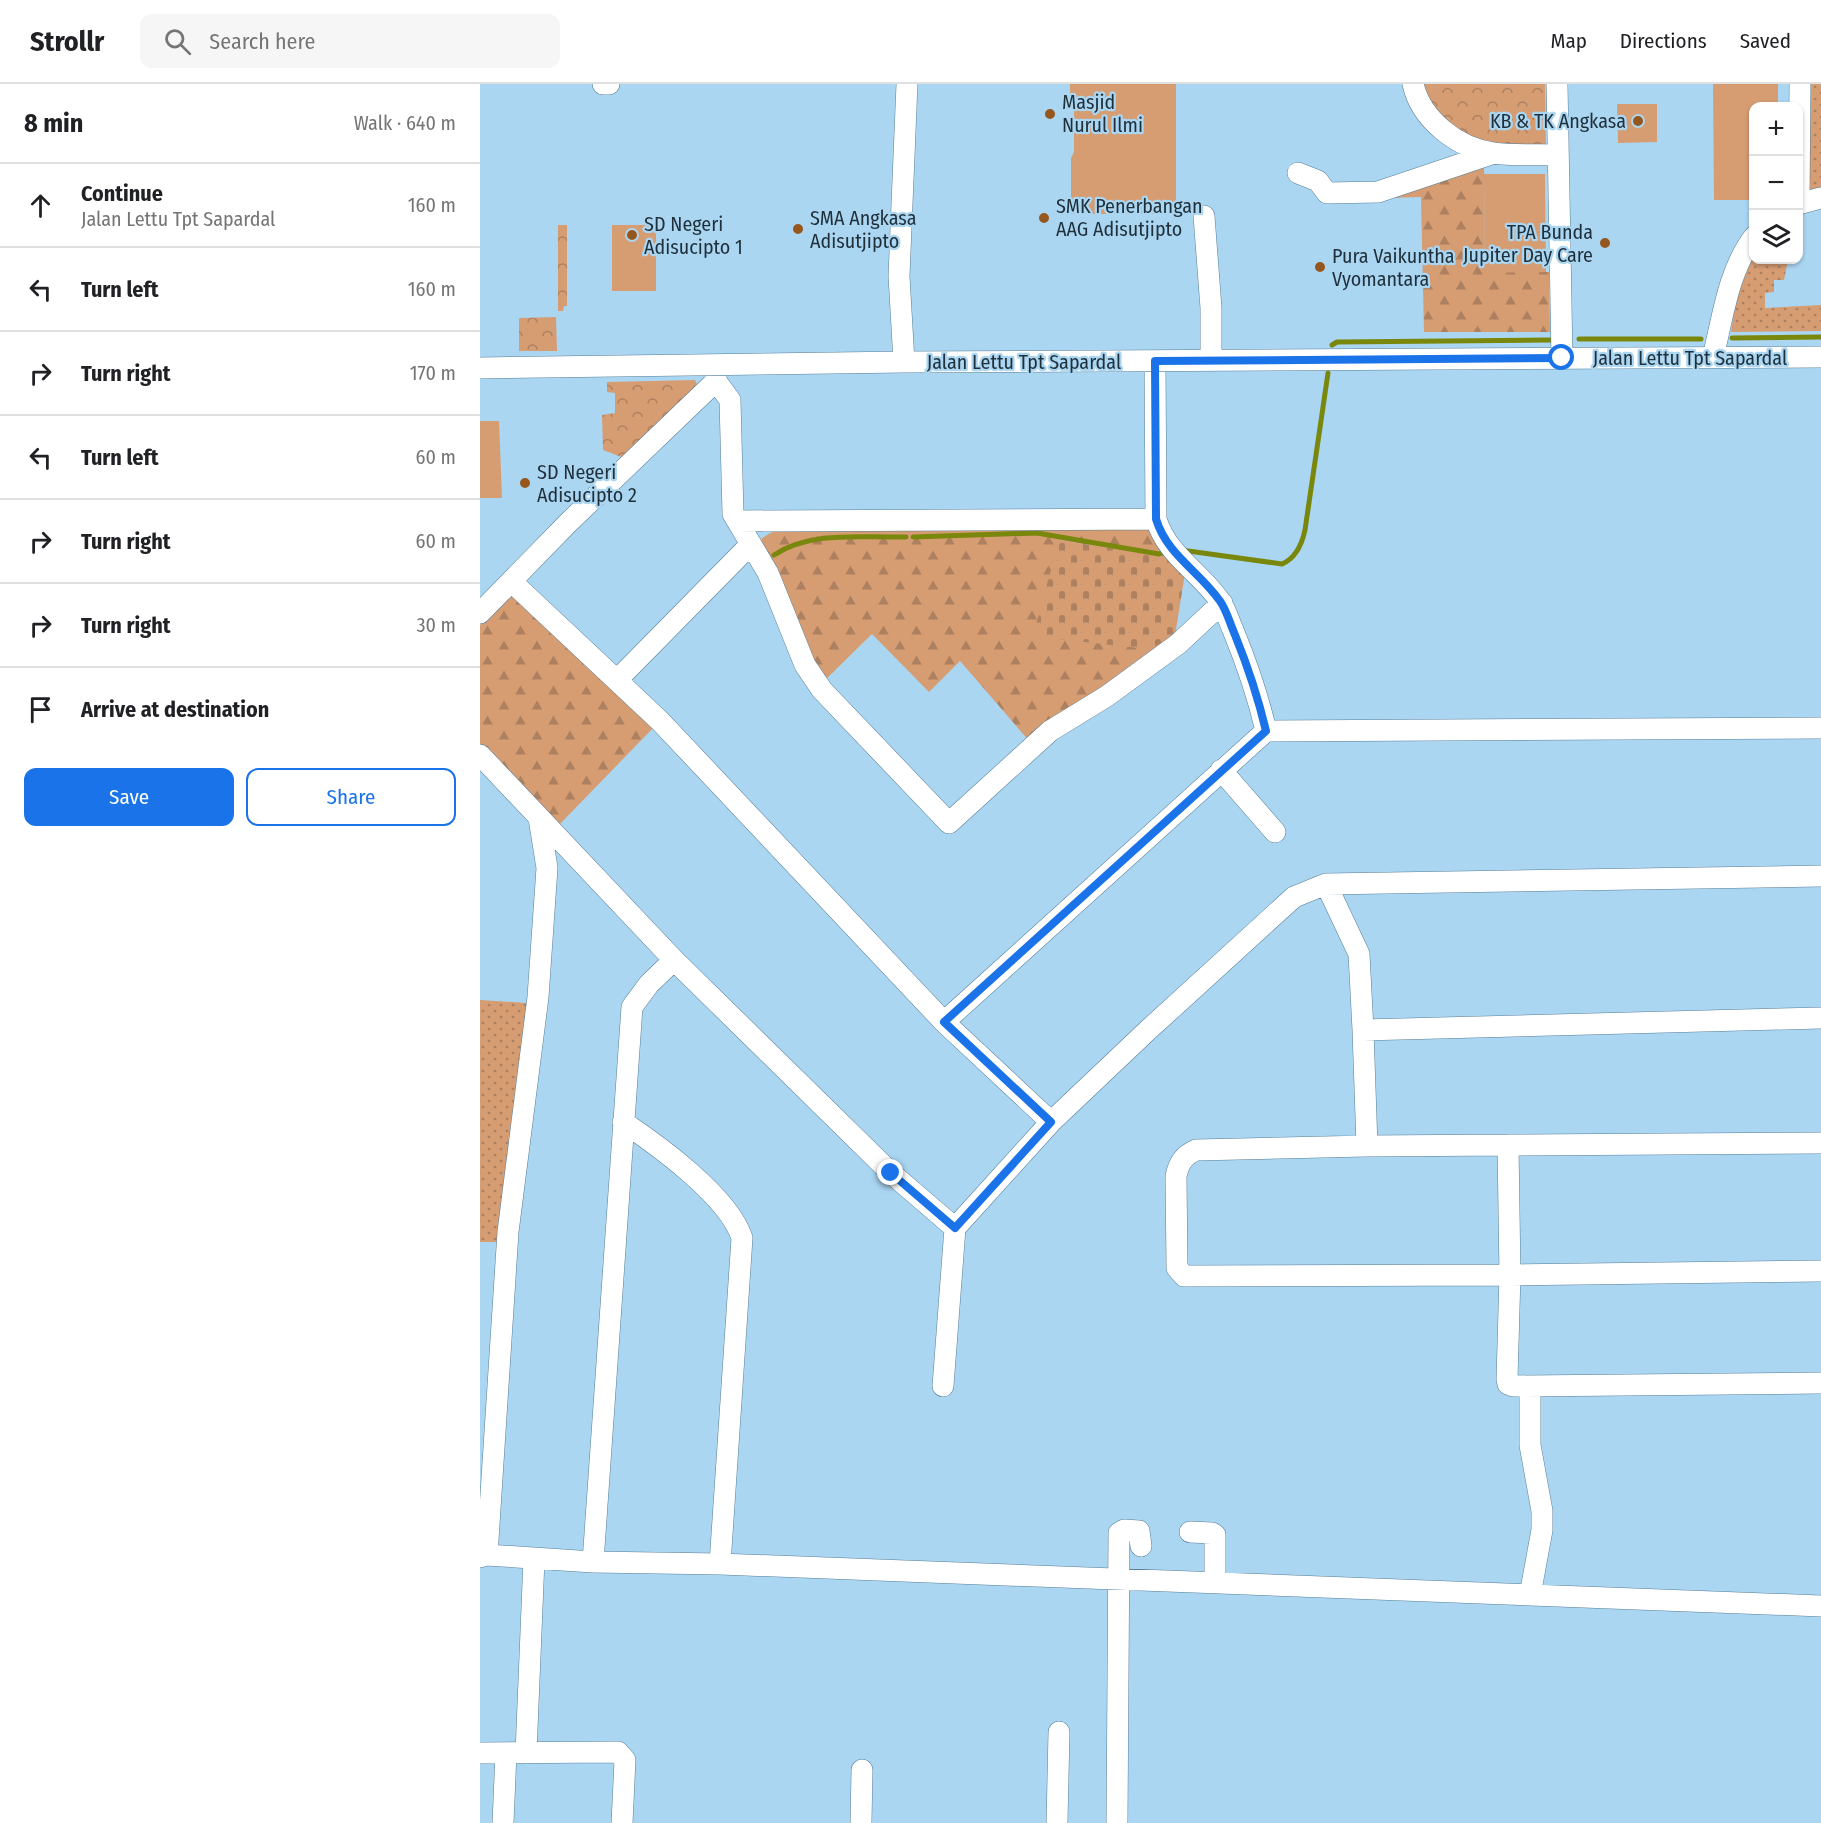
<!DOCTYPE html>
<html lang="en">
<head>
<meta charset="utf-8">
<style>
  :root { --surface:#fff; --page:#f6f6f6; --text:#202124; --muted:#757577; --line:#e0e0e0; --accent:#1a73e8 }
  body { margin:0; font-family:"Fira Sans Condensed",sans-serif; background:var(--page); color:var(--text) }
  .controls { position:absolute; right:18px; top:18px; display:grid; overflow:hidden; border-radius:12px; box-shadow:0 2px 4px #0004 }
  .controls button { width:54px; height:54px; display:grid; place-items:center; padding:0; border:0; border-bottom:2px solid var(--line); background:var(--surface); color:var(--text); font:30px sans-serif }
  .stop { position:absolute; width:18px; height:18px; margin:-14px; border:4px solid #1a73e8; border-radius:50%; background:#fff }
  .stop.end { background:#1a73e8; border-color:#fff; box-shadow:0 2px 6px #0008 }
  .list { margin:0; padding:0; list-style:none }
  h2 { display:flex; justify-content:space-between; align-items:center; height:78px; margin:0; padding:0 24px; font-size:26px }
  h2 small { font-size:20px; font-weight:400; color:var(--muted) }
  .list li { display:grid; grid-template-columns:39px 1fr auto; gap:18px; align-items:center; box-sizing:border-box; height:84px; padding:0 24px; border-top:2px solid var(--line) }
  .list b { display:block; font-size:22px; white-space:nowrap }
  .list p { margin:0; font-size:20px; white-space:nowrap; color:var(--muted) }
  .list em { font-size:20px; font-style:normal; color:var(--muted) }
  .actions { display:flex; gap:12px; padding:18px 24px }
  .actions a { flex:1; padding:14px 0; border:2px solid var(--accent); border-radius:12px; text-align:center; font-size:21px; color:var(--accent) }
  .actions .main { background:var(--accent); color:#fff }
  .icon { flex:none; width:33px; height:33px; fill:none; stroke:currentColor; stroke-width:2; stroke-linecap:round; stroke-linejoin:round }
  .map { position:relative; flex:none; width:1341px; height:1739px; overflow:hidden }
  header { display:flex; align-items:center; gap:36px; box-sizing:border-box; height:84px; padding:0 30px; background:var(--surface); border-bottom:2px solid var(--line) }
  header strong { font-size:28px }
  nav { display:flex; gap:33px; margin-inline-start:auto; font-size:21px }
  .search { width:420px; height:54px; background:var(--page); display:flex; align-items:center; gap:15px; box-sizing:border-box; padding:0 21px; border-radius:12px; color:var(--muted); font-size:22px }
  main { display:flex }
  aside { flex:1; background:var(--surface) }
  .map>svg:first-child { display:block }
</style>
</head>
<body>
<header>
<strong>Strollr</strong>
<div class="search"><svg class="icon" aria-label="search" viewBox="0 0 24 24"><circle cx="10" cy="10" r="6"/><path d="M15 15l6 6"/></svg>Search here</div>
<nav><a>Map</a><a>Directions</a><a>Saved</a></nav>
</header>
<main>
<aside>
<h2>8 min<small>Walk · 640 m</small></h2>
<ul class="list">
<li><svg class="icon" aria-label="ahead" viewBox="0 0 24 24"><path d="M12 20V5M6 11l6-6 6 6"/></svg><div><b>Continue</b><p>Jalan Lettu Tpt Sapardal</p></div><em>160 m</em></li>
<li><svg class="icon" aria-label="left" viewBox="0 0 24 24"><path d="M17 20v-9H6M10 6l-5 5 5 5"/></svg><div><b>Turn left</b></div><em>160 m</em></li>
<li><svg class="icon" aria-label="right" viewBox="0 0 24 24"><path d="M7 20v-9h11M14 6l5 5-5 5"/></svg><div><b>Turn right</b></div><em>170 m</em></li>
<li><svg class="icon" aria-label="left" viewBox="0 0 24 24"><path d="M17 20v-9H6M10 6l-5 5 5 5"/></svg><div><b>Turn left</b></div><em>60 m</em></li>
<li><svg class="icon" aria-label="right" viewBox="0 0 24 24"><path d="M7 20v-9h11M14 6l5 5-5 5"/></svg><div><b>Turn right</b></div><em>60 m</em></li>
<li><svg class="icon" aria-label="right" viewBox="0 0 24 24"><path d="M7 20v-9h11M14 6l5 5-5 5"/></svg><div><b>Turn right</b></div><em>30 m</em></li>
<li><svg class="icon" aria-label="arrive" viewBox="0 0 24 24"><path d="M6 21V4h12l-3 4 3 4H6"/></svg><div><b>Arrive at destination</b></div></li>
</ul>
<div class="actions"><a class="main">Save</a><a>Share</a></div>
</aside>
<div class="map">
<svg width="1341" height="1739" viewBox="0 0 1341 1739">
  <defs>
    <pattern id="grass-dots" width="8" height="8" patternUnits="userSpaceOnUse" patternTransform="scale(1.5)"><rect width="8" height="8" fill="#d69c72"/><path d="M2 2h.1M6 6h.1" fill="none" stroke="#ad805f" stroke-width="1.8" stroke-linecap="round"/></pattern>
    <pattern id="forest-firs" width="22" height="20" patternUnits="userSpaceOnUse" patternTransform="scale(1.5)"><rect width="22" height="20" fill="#d69c72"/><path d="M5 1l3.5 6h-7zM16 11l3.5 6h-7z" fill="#ad805f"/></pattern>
    <pattern id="cemetery-stones" width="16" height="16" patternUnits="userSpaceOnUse" patternTransform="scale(1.5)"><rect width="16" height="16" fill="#d69c72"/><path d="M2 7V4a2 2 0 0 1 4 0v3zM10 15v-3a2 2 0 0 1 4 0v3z" fill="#ad805f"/></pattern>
    <pattern id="park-crowns" width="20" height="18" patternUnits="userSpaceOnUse" patternTransform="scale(1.5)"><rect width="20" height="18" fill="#d69c72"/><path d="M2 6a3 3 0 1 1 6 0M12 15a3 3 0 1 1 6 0" fill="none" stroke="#ad805f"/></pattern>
  </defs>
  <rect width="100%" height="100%" fill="#abd6f2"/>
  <!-- grass -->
  <path fill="url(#grass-dots)" d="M1326,0h15v103l-14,7z
    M1273,172l1,4h34l-4,20h-10v12l-9,1v15l56,-3v26l-90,1 5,-33z
    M0,916l47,3 -14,239h-33z"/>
  <!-- forest -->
  <path fill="url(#forest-firs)" d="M1004,79l1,109h64l1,60h-126l-3,-135 -38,1z
    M301,443l369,1 16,29 -107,-17 116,96 -145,106 -70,-81 -31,31 -57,-58 -49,48 -62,-139 1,-5z
    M33,511l142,131 -97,100 -78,-81v-120l26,-27z"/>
  <!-- cemetery -->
  <path fill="url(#cemetery-stones)" d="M579,456l107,17 19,16 -10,63 -20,10 -17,2 -105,-12z"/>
  <!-- park -->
  <path fill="url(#park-crowns)" d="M941,0h124l1,61c-61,-1 -95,0 -125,-61z
    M78,141h9v81h-3l-1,5h-5z
    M76,233l1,34h-38v-33z
    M215,296l3,7 -74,71 -21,-8 -1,-35 13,-2v-20l-8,-1v-10z"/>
  <!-- pitch -->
  <path fill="#d69c72" d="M590,0h106v120l-13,10h-92v-56l3,-6v-49l-4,-4z
    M1233,0h65v22h-24l-1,94h-39z
    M1137,20h40v38l-39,1z
    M1004,90h61l1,98 -61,1z
    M132,141h44v66h-44z
    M0,337h19l3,77h-22z"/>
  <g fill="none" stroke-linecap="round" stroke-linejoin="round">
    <!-- stream -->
    <path stroke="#79880c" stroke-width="5" d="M1252,254l89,-1
      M1099,255h122
      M852,261l5,-3 214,-2
      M433,453l124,-4 122,21 6,-2
      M701,466l101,14c14,-6 20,-20 23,-34l23,-157
      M294,471c38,-25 88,-17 132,-18"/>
    <defs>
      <path id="minor" d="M123,0h6
        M933,0c8,36 45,64 80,69 21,3 44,1 65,2
        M1077,0l5,274
        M818,89l20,8 9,12 51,-1 116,-39
        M1318,120l23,-6
        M1319,120l1,-120
        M724,132l7,92v52
        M1233,273c10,-40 15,-86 41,-120
        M675,277l1,158c11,36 43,52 64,82 6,9 9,20 13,29 14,34 25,66 33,101
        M424,278l-5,-86 8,-192
        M0,284l424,-6 917,-5
        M236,297l14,19 3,114 35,59 37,92 17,25 127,133 101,-92 57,-35 71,-52 44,-41
        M257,437l419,-2
        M32,498l148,139 284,301 322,-291 555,-3
        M0,529l88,-90 148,-142v-13
        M137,596l134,-136
        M0,671l194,205 217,213 64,55
        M741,686l54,62
        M1341,934l-458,12 4,116 -171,4c-13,6 -17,13 -20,26l1,92 7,8 326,-1 -2,-130 313,-2
        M464,938l107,100
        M883,946l-4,-76 -33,-70 495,-8
        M143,1038c36,24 106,75 119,116l-22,326
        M887,1062l141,-1
        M1341,1187l-311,4 -3,104 1,5 5,2 308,-3
        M463,1302l12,-158 96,-106 96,-91 147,-134 32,-13
        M1050,1302v59l12,66v19l-12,65
        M710,1448l22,1 3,2v48
        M7,1471l21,-323 30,-235 9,-129 -8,-50
        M0,1473l7,-2 106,7 127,2 1101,42
        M113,1478l39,-555 17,-23 25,-24
        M0,1669l138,-1 7,8 -3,63
        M46,1669l8,-194
        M23,1739l3,-70
        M381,1739l1,-53
        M577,1739l2,-91
        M637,1739l2,-290 5,-3 15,1 2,15"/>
    </defs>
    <!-- minor casing -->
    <use href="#minor" stroke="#567e98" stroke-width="22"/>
    <!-- minor -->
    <use href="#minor" stroke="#fff" stroke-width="21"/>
  </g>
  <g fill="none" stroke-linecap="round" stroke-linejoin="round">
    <!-- route -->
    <path stroke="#1a73e8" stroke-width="8" d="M411,1089l64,55 96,-106 -107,-100 322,-291c-8,-34 -18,-64 -31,-96 -5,-11 -8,-24 -15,-34 -21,-30 -53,-46 -64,-82l-1,-158 407,-3"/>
  </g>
  <!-- markers -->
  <g fill="#96571f" stroke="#abd6f2" stroke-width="2">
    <circle cx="570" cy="30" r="6"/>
    <circle cx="1158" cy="37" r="6"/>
    <circle cx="564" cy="134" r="6"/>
    <circle cx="318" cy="145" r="6"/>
    <circle cx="152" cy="151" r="6"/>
    <circle cx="1125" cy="159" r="6"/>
    <circle cx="840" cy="183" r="6"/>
    <circle cx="45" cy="399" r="6"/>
  </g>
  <g text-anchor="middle" stroke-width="4.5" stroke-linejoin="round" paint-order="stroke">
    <!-- poi labels -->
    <g font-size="20" fill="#1f303b" stroke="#abd6f2" text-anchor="start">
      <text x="582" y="25">Masjid<tspan x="582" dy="23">Nurul Ilmi</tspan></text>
      <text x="1146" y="44" text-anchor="end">KB &amp; TK Angkasa</text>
      <text x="576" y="129">SMK Penerbangan<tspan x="576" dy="23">AAG Adisutjipto</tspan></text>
      <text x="330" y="141">SMA Angkasa<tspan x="330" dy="23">Adisutjipto</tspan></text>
      <text x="164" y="147">SD Negeri<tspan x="164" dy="23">Adisucipto 1</tspan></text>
      <text x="1113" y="155" text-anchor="end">TPA Bunda<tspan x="1113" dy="23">Jupiter Day Care</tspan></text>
      <text x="852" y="179">Pura Vaikuntha<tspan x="852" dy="23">Vyomantara</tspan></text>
      <text x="57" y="395">SD Negeri<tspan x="57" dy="23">Adisucipto 2</tspan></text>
    </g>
    <!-- street labels -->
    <g font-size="20" fill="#1f303b" stroke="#abd6f2">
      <text x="1210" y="281">Jalan Lettu Tpt Sapardal</text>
      <text x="544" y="285">Jalan Lettu Tpt Sapardal</text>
    </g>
  </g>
</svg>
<div class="controls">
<button>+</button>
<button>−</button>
<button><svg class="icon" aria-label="layers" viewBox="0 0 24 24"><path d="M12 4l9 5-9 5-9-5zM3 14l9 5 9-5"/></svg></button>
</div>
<div class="stop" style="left:1082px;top:274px"></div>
<div class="stop end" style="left:411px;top:1089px"></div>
</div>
</main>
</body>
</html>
